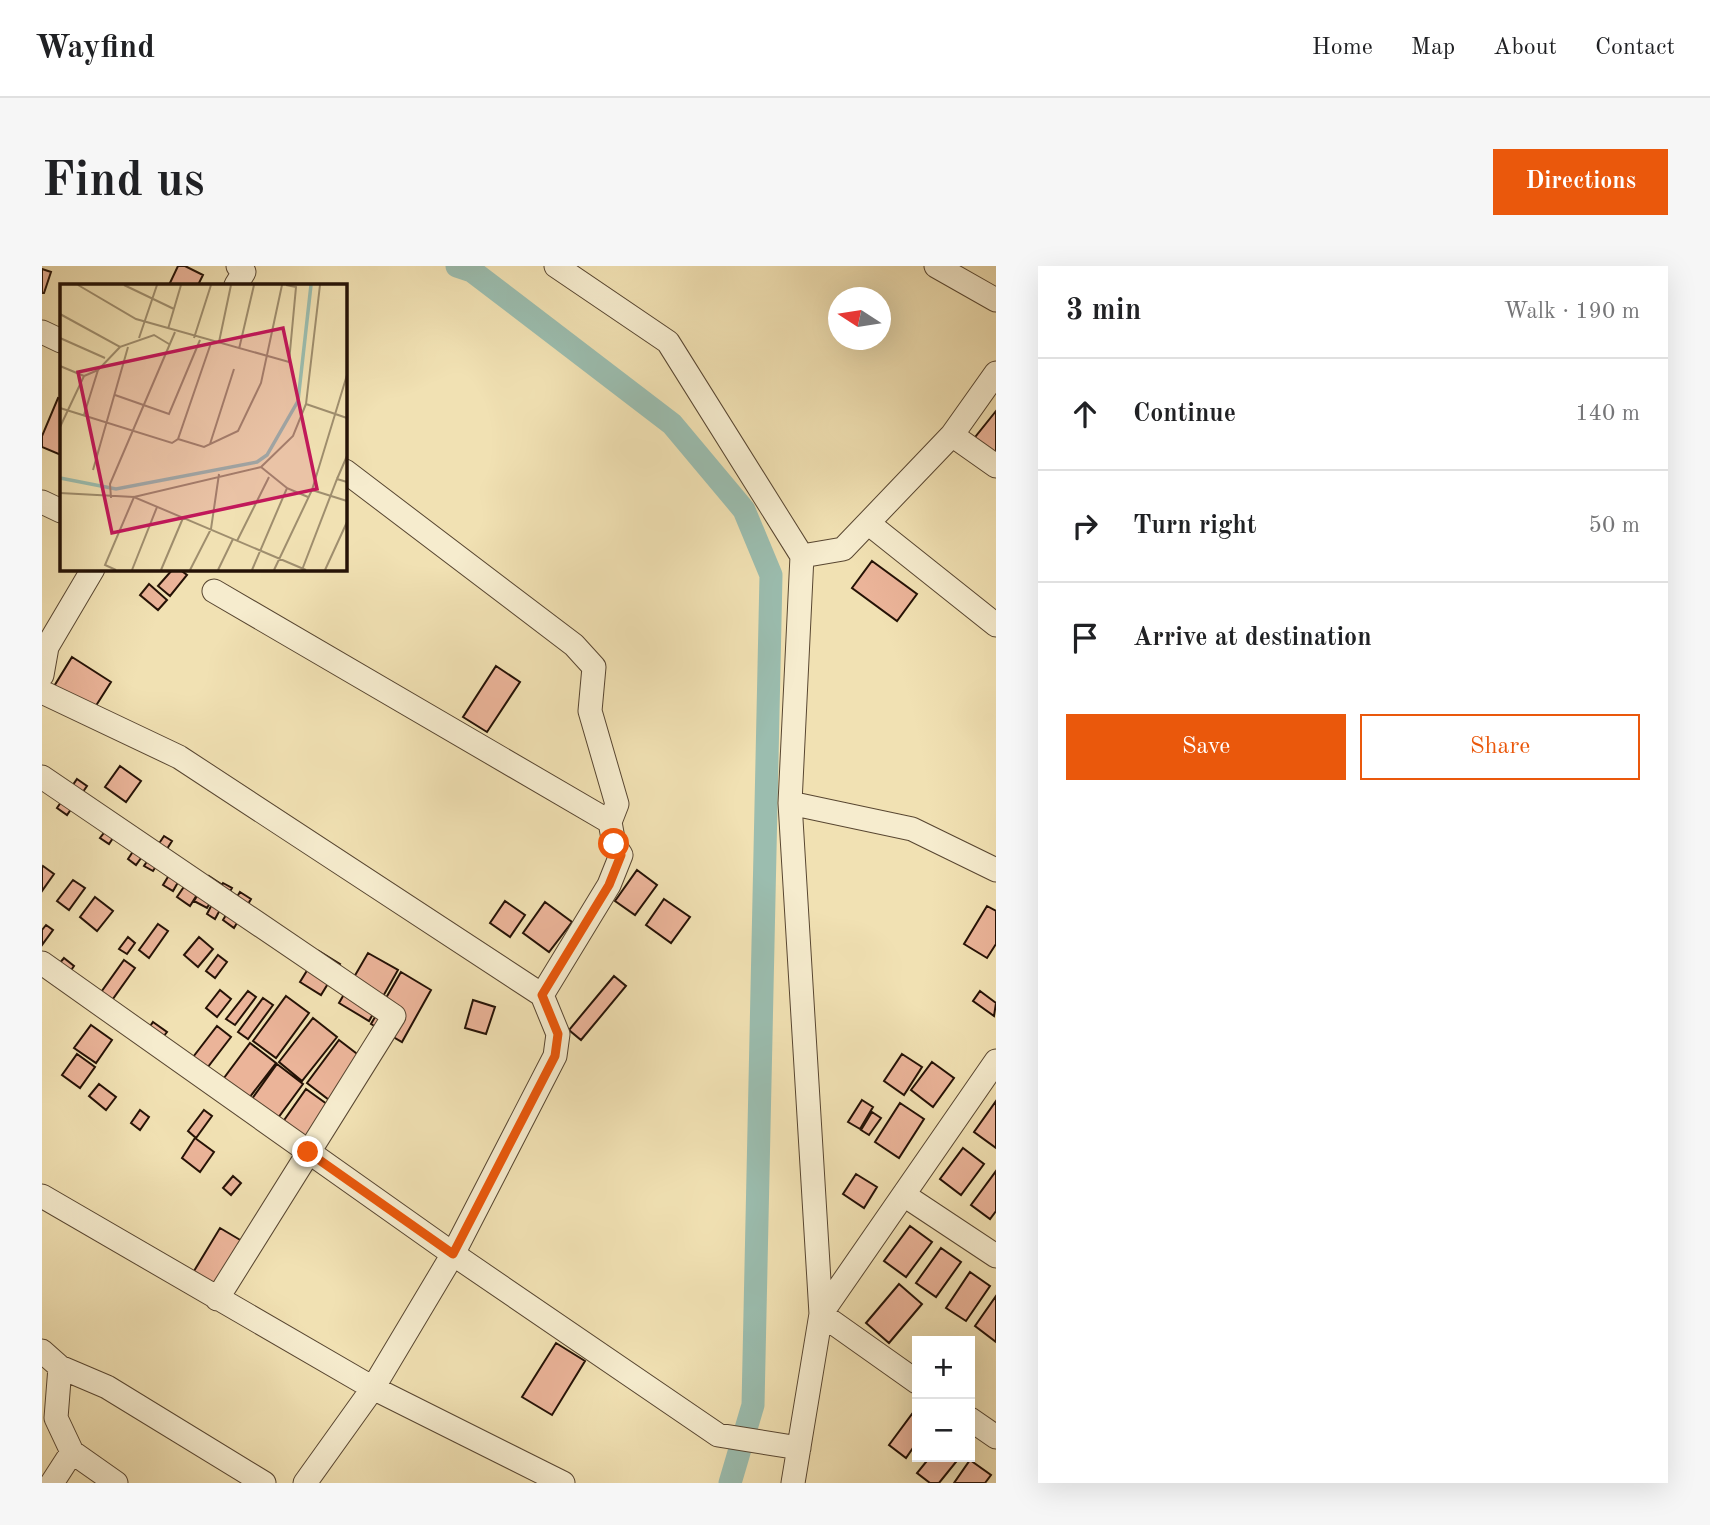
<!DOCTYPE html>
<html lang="en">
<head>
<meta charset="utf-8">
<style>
  :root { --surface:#fff; --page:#f6f6f6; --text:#202124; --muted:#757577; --line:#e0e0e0; --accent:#ea580c }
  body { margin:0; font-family:"Old Standard TT",serif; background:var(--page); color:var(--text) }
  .controls { position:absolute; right:21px; bottom:21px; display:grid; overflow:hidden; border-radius:0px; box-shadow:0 7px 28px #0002 }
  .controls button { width:63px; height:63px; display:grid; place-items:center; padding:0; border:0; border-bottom:2px solid var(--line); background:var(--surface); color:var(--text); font:35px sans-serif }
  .compass { position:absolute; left:786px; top:21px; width:63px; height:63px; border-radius:50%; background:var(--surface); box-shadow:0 7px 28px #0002; rotate:282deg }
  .stop { position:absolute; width:21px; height:21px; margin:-16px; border:5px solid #ea580c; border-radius:50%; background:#fff }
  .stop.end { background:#ea580c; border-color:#fff; box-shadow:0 2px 7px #0008 }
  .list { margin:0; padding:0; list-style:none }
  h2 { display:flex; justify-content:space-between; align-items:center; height:91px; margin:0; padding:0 28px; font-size:30px }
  h2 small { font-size:23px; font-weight:400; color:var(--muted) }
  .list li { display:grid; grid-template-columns:46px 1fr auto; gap:21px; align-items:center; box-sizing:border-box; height:112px; padding:0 28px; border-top:2px solid var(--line) }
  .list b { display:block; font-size:26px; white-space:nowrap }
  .list em { font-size:23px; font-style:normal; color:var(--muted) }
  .actions { display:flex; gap:14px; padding:21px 28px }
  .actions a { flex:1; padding:16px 0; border:2px solid var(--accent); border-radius:0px; text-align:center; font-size:24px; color:var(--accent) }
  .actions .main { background:var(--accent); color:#fff }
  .icon { flex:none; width:38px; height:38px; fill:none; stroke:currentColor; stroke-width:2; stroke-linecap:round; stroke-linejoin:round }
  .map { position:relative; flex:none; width:954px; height:1217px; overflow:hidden; border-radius:0px }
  header { display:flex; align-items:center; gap:42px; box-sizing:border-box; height:98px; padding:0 35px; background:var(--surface); border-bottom:2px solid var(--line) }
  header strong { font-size:33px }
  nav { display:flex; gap:38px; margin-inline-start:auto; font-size:24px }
  .intro { display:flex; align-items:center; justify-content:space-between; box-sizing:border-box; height:168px; padding:0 42px }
  h1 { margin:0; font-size:49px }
  .button { padding:18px 32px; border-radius:0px; background:var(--accent); color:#fff; font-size:24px; font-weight:700 }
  main { display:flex; gap:42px; padding:0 42px }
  aside { flex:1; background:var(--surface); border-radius:0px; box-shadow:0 7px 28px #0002 }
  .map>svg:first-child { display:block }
</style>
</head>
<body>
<header>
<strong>Wayfind</strong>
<nav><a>Home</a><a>Map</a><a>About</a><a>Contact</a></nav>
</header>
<div class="intro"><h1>Find us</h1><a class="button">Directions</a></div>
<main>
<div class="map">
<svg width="954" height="1217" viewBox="0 0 954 1217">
  <rect width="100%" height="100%" fill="#f1e1b3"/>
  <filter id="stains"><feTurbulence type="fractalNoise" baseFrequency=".00286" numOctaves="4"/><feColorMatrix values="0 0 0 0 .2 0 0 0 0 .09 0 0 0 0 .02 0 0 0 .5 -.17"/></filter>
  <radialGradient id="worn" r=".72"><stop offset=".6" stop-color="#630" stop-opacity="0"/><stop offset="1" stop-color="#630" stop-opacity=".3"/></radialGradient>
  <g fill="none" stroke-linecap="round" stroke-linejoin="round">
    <!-- canal -->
    <path stroke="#9bbdaf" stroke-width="23" d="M415,0l15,5 200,153 72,86 27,65 -18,830 -23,78"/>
  </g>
  <!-- building -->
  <path fill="#ebb499" stroke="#251206" stroke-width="2" d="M136,0h7l18,9 -5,10h-29z
    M0,3l9,3 -7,21h-2z
    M16,132l3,1v56l-19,-8v-11z
    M954,145v44l-24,-14z
    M830,295l45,33 -20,27 -45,-33z
    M131,303h6l8,6 -17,21 -12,-10z
    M107,318l18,16 -9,10 -18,-15z
    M30,391l39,25 -19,30 -39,-24z
    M454,400l24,16 -33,50 -24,-15z
    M78,500l21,15 -15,21 -21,-15z
    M35,513l10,7 -20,29 -10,-7z
    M65,563l8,6 -6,9 -9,-6z
    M122,570l8,5 -19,30 -9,-5z
    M94,581l8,7 -8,11 -8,-6z
    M134,598l9,6 -12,21 -10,-6z
    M1,600l11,8 -12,17v-23z
    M154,603l12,8 -18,29 -13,-9z
    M595,604l20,15 -22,30 -20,-14z
    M167,610l12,8 -14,24 -13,-7z
    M31,614l12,8 -16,22 -12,-9z
    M181,617l9,5 -17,31 -8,-5z
    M198,626l11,7 -17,29 -11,-8z
    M53,631l18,14 -16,20 -17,-14z
    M622,633l26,18 -19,26 -25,-18z
    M463,635l20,14 -15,22 -20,-14z
    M503,636l27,20 -23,30 -26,-19z
    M945,640l9,5v33l-9,14 -23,-14z
    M116,658l10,7 -19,27 -10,-8z
    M4,659l7,5 -11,15v-15z
    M86,671l7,6 -8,11 -8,-5z
    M157,671l14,12 -15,18 -14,-12z
    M277,685l21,13 -19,31 -21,-13z
    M326,687l30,17 -29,51 -30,-18z
    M176,689l9,7 -12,16 -9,-7z
    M22,692l10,8 -5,7 -11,-8z
    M82,694l11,8 -25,35 -11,-8z
    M359,706l30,18 -29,52 -31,-18z
    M572,710l12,10 -45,54 -12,-10z
    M178,724l11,9 -14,18 -11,-9z
    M206,725l8,6 -21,28 -9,-6z
    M938,725l16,12 -2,13 -21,-15z
    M244,730l23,17 -33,45 -23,-17z
    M221,732l10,7 -25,34 -10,-7z
    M431,734l22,7 -9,27 -21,-6z
    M271,752l24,19 -35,44 -23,-19z
    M111,756l14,10 -8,10 -13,-10z
    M49,759l21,15 -16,23 -22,-15z
    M175,760l14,11 -27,35 -14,-11z
    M297,774l26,20 -32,43 -26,-20z
    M208,777l26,20 -30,39 -25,-20z
    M35,788l18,13 -15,21 -18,-13z
    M860,788l20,13 -18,28 -20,-14z
    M890,796l22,16 -21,29 -22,-17z
    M235,798l26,20 -28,38 -26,-19z
    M57,818l17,13 -10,13 -17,-14z
    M264,823l25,18 -25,37 -26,-18z
    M820,834l11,7 -13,22 -12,-7z
    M954,835v47l-22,-16z
    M858,837l24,16 -25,39 -24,-16z
    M98,844l9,7 -9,13 -9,-7z
    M162,844l8,6 -16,22 -8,-7z
    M830,846l9,6 -12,17 -8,-5z
    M153,872l19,14 -14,20 -18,-14z
    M921,882l21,16 -23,31 -21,-16z
    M954,905v40l-6,8 -19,-14z
    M814,908l21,13 -13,21 -21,-14z
    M191,910l8,7 -10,12 -8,-7z
    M868,960l22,16 -26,35 -22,-16z
    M178,962l27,16 -29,48 -27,-16z
    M899,982l20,14 -25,35 -20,-14z
    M928,1006l20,14 -24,35 -20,-13z
    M857,1018l23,20 -33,39 -23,-20z
    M954,1030v46l-21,-16z
    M514,1077l29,18 -33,54 -30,-18z
    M870,1148l5,4v24l-11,16 -17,-13z
    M888,1191h30l-21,26h-9l-13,-10z
    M928,1194l21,15 -6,8h-31z"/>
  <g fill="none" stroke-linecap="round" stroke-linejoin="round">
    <defs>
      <path id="street" d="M514,0l112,76 134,214 -12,247 31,511 -28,169
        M894,0l60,34
        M194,19l8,-13 -6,-6
        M0,66l19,9
        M954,107l-44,62 44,31
        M303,205l229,174 20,22 -4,44 27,93 -7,18 4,22 7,11 -12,30 -67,110
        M0,236l19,9
        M826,257l128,102
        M760,290l41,-7 109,-114
        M172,325l396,231
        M0,409l5,-28 46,-78
        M0,426l137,65 363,238 16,39 -3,22 -102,198 -80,134 -68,95
        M0,511l352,239 -177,283
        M748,537l122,26 84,41
        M0,697l411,291 265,181 81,13
        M862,929l92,61
        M0,930l331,192 190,95
        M0,1085l18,16 47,20 157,96
        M18,1101l-4,51 16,34 44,31
        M875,1116l-96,-68 175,-253
        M928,1153l26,18
        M10,1217l20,-31"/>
    </defs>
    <!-- street casing -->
    <use href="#street" stroke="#584631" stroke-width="25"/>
    <!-- street -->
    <use href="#street" stroke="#f6ecce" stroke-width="23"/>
  </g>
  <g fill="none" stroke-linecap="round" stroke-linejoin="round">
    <!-- route -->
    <path stroke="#ea580c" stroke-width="9" d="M266,886l145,102 102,-198 3,-22 -16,-39 67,-110 12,-30 -7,-11"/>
  </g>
  <!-- overview -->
  <g transform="translate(18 18)">
    <rect width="287" height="287" fill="#f1e1b3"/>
    <path fill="none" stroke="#9bbdaf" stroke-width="3.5" d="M0,194l56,11 141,-27 10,-7 31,-54 13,-116"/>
    <path fill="none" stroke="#9f8e6e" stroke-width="2" d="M18,1l58,34 153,43 7,-75 -10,-2M64,1l50,24M0,30l60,33 34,-12 15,9M108,45l13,-44M0,54l45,20M79,54l18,-53M134,54l17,-53M159,58l12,-57M179,65l15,-64M0,82l24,10M55,111l54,19 31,-74M246,120l41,14M0,124l112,35 6,-4 33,-96M24,131l14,-45 22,-23M0,143l24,-51 14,-6M118,155l26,8 34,-16 23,-48 21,-98M150,160l24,-75M201,183l26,21M33,186l35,-123M277,195l10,-23M252,206l35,11M0,209l74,4 127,-30 32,-31 13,-32 14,-119M51,214l-1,-14 65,-152M177,257l32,-64M56,286l-11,-5 29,-68 172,73M72,286l25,-63M101,286l22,-52M130,286l21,-41 8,-55M158,286l15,-31M192,286l35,-82 21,9M214,286l38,-80 35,-115M242,286l35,-91 10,3M265,286l22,-48"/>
    <path fill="#c2185b" fill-opacity="0.15" stroke="#c2185b" stroke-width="3.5" d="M223,44l34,161 -205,44 -34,-161z"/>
    <rect width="287" height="287" fill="none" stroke="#251206" stroke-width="3.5"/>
  </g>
  <rect width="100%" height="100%" filter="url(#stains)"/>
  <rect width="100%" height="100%" fill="url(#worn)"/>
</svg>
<div class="controls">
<button>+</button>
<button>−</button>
</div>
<svg class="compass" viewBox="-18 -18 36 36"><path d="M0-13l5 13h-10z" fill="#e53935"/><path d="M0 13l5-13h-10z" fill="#757577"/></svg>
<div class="stop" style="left:572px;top:578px"></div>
<div class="stop end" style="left:266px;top:886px"></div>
</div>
<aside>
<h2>3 min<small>Walk · 190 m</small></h2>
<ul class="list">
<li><svg class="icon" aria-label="ahead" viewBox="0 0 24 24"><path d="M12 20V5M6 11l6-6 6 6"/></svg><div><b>Continue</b></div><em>140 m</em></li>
<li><svg class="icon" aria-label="right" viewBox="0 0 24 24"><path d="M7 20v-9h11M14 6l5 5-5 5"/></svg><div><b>Turn right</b></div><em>50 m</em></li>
<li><svg class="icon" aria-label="arrive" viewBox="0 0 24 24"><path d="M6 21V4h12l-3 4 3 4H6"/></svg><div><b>Arrive at destination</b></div></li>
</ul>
<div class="actions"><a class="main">Save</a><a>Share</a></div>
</aside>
</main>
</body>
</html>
